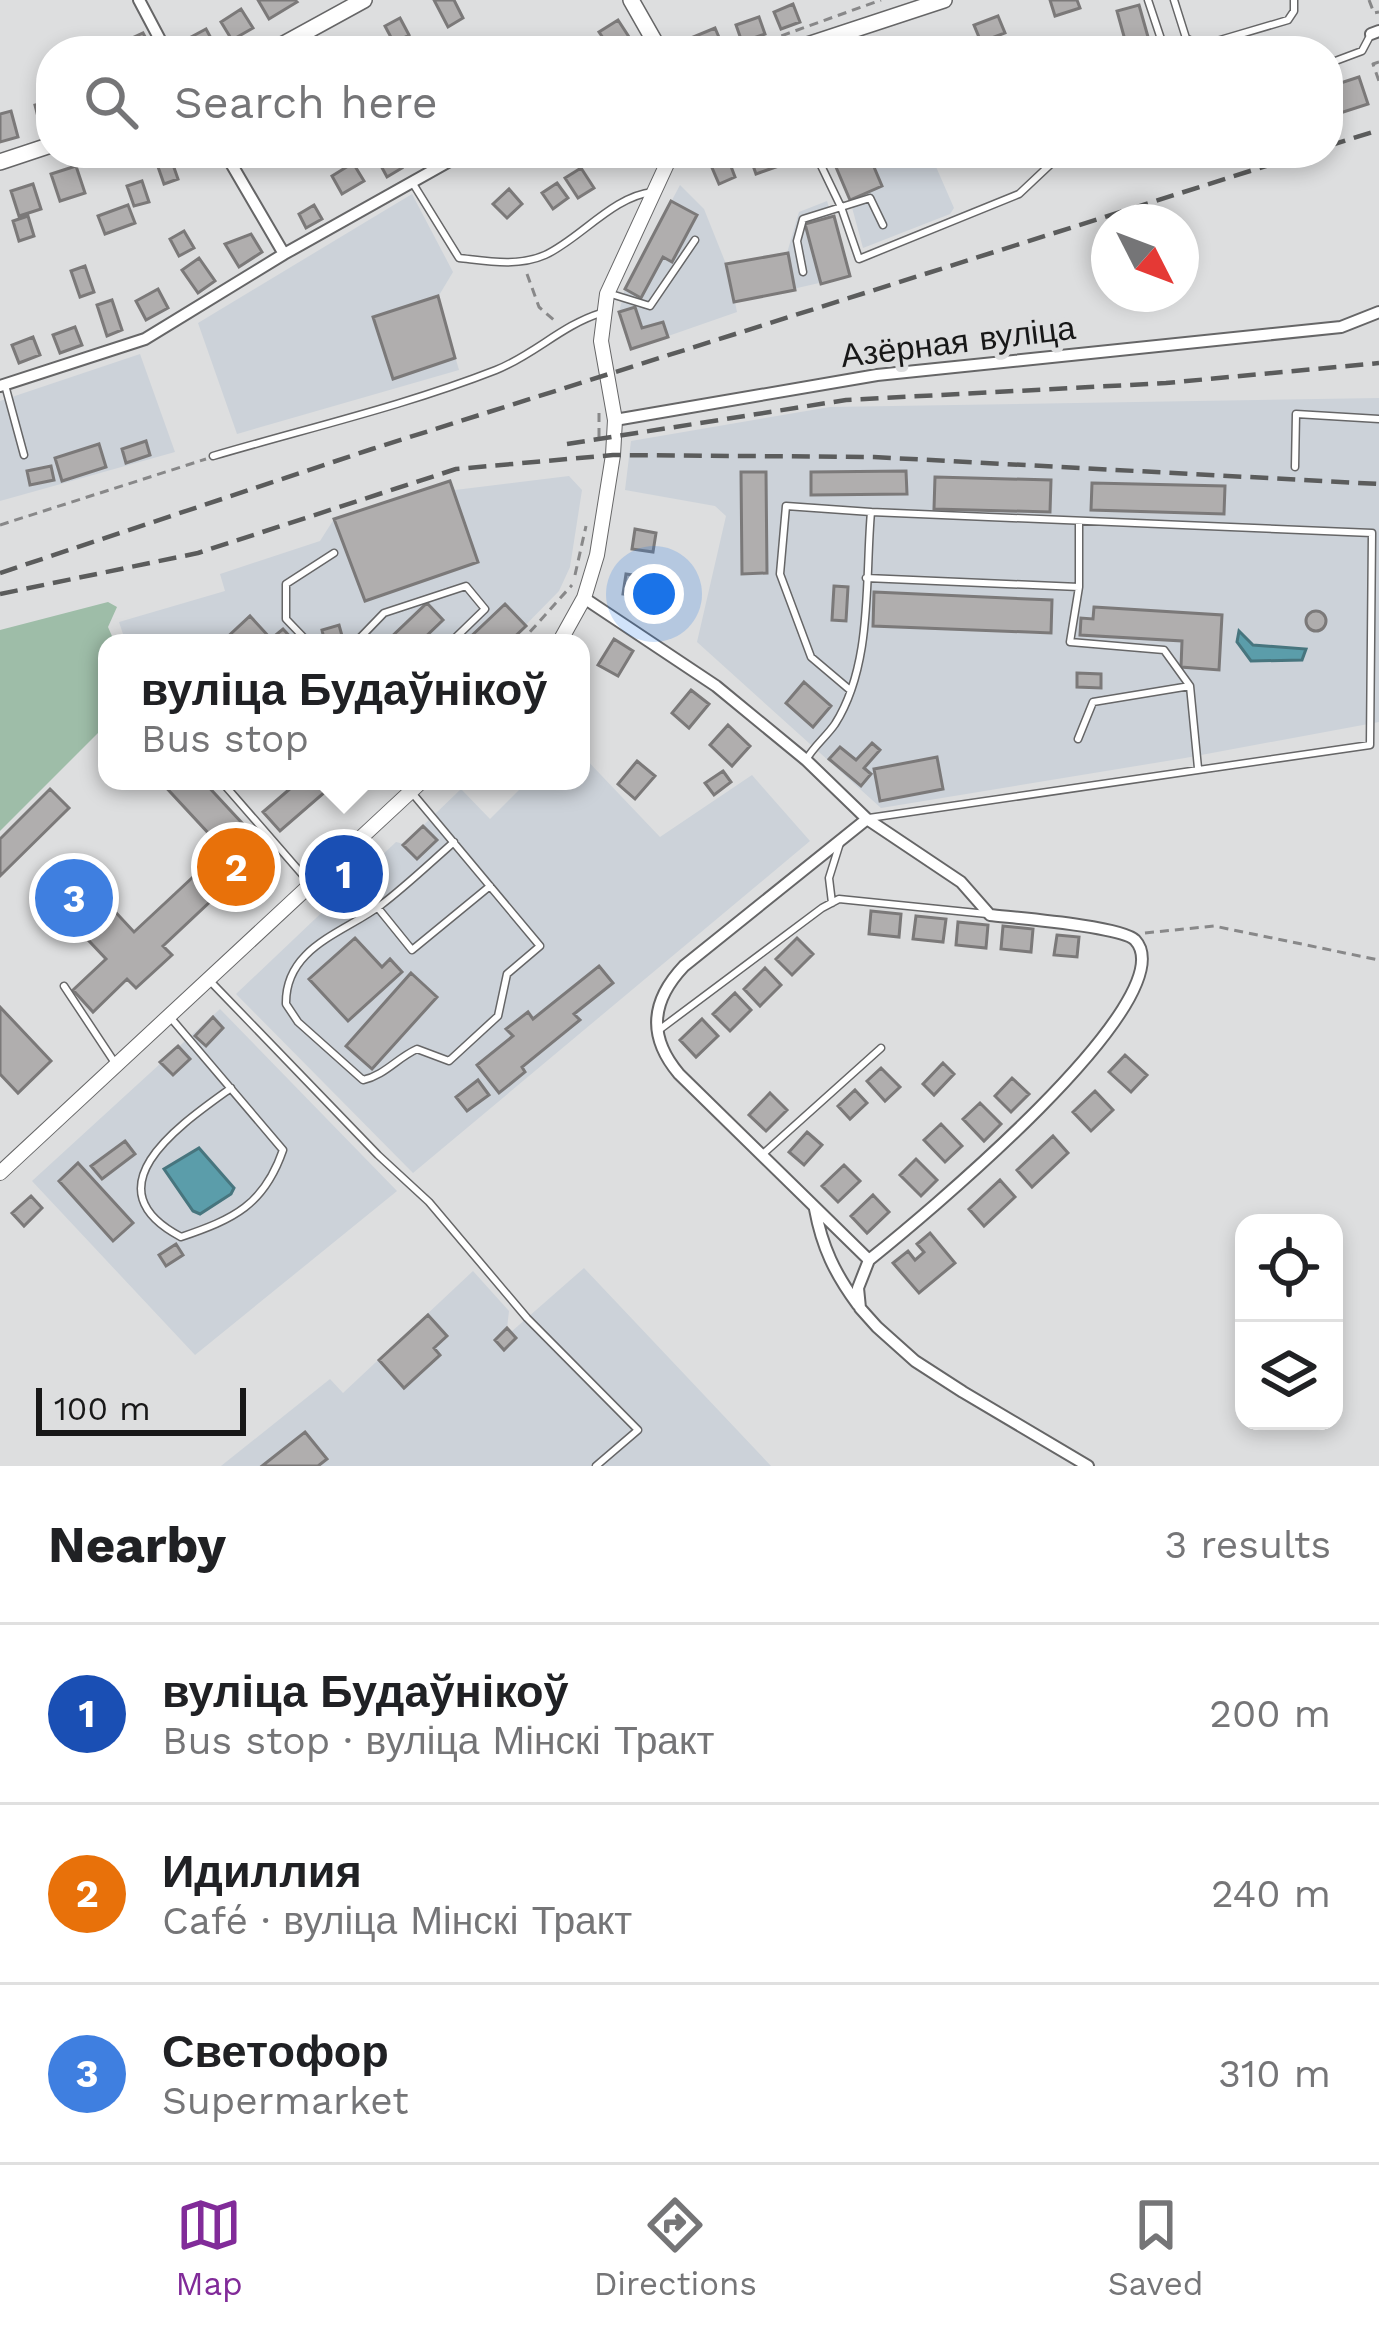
<!DOCTYPE html>
<html lang="en">
<head>
<meta charset="utf-8">
<style>
  :root { --surface:#fff; --page:#f2f2f2; --text:#202124; --muted:#757577; --line:#e0e0e0; --accent:#812b99 }
  body { margin:0; font-family:"Work Sans",sans-serif; background:var(--page); color:var(--text) }
  .controls { position:absolute; right:36px; bottom:36px; display:grid; overflow:hidden; border-radius:24px; box-shadow:0 6px 18px #0003 }
  .controls button { width:108px; height:108px; display:grid; place-items:center; padding:0; border:0; border-bottom:3px solid var(--line); background:var(--surface); color:var(--text); font:60px sans-serif }
  .compass { position:absolute; left:1091px; top:204px; width:108px; height:108px; border-radius:50%; background:var(--surface); box-shadow:0 6px 18px #0003; rotate:132deg }
  .scale { position:absolute; left:36px; bottom:30px; width:210px; box-sizing:border-box; padding-left:12px; border:6px solid #181818; border-top:0; font-size:33px; line-height:42px; white-space:nowrap; color:#181818; -webkit-text-stroke:9px #dddedf; paint-order:stroke }
  .you { position:absolute; left:654px; top:594px; width:42px; height:42px; margin:-30px; border:9px solid #fff; border-radius:50%; background:#1a73e8; box-shadow:0 0 0 18px #1a73e833 }
  .badge { display:grid; place-items:center; width:78px; height:78px; border-radius:50%; background:var(--accent); color:#fff; font-size:39px; font-weight:700 }
  .pin { position:absolute; translate:-50% -50%; border:6px solid #fff; box-shadow:0 3px 12px #0006 }
  .popup { position:absolute; left:98px; top:634px; width:492px; height:156px; box-sizing:border-box; display:grid; place-content:center; border-radius:24px; background:var(--surface); filter:drop-shadow(0 3px 9px #0005); font-size:39px; white-space:nowrap; color:var(--muted) }
  .popup b { font-size:45px; color:var(--text) }
  .popup::after { content:''; position:absolute; left:50%; top:100%; margin-left:-24px; border:24px solid transparent; border-top-color:var(--surface) }
  .list { margin:0; padding:0; list-style:none }
  h2 { display:flex; justify-content:space-between; align-items:center; height:156px; margin:0; padding:0 48px; font-size:51px }
  h2 small { font-size:39px; font-weight:400; color:var(--muted) }
  .list li { display:grid; grid-template-columns:78px 1fr auto; gap:36px; align-items:center; box-sizing:border-box; height:180px; padding:0 48px; border-top:3px solid var(--line) }
  .list b { display:block; font-size:45px; white-space:nowrap }
  .list p { margin:0; font-size:39px; white-space:nowrap; color:var(--muted) }
  .list em { font-size:39px; font-style:normal; color:var(--muted) }
  .icon { flex:none; width:66px; height:66px; fill:none; stroke:currentColor; stroke-width:2; stroke-linecap:round; stroke-linejoin:round }
  .map { position:relative; flex:none; width:1379px; height:1466px; overflow:hidden }
  .search { position:absolute; background:var(--surface); box-shadow:0 6px 18px #0003; left:36px; right:36px; top:36px; height:132px; display:flex; align-items:center; gap:30px; box-sizing:border-box; padding:0 42px; border-radius:48px; color:var(--muted); font-size:45px }
  .sheet { height:696px; background:var(--surface) }
  nav { display:flex; justify-content:space-around; align-items:center; box-sizing:border-box; height:168px; border-top:3px solid var(--line); background:var(--surface); font-size:33px; color:var(--muted) }
  nav a { display:grid; justify-items:center; gap:6px }
  nav .on { color:var(--accent) }
  .map>svg:first-child { display:block }
</style>
</head>
<body>
<div class="map">
<svg width="1379" height="1466" viewBox="0 0 1379 1466">
  <rect width="100%" height="100%" fill="#dddedf"/>
  <!-- built -->
  <path fill="#ccd2d9" d="M830,153h100l24,55 -4,6 -87,34 -13,-48z
    M680,185l24,24 22,55 61,-11 12,-41 28,-11 23,75 -115,26 2,10 -106,37 -12,-37 6,-23z
    M412,194l41,78 -15,25 21,73 -222,64 -39,-111z
    M140,354l35,98 -175,49v-100z
    M1379,398v324l-194,36 -304,50 -184,-166 29,-126 -11,-10 -90,-16 6,-49 199,-34z
    M569,476l13,14 -12,77 -11,24 -51,52h-382l-7,-21 106,-31 -5,-17 100,-33 14,-22 116,-38 5,9z
    M581,754l79,83 92,-62 58,66 -397,332 -177,-179 160,-152 8,2 57,-55 29,30 38,-38h53z
    M220,1009l177,182 -202,164 -163,-174z
    M584,1268l187,198h-550l109,-87 13,14 130,-122 36,40 -2,17 4,4z"/>
  <!-- green -->
  <path fill="#9ebda8" d="M108,602l9,5 -9,20 7,16h-8v81l-107,107v-201z"/>
  <!-- water -->
  <path fill="#5b9daa" stroke="#47757e" stroke-width="3" d="M1239,631l14,14 53,4 -4,11 -51,1 -14,-19z
    M199,1148l35,40 -3,6 -31,20 -7,-3 -29,-42z"/>
  <!-- building -->
  <path fill="#b0aeae" stroke="#7b7979" stroke-width="3" d="M258,0h37l2,2 -28,17z
    M434,0h20l9,18 -15,9z
    M1050,0h27l3,8 -25,8z
    M793,4l7,18 -19,7 -7,-17z
    M1139,5l13,46h-24l-11,-40z
    M241,9l12,19 -21,12 -11,-18z
    M998,16l7,17 -24,9 -7,-17z
    M759,17l6,17 -23,8 -6,-17z
    M400,18l9,17 -15,8 -9,-17z
    M618,20l13,20 -19,11 -13,-19z
    M715,28l9,21 -25,2 -6,-14z
    M206,29l12,22h-19l-8,-14z
    M143,33l7,13 -10,5h-20l-3,-6z
    M1359,77l9,27 -40,13v-30z
    M51,101v17l-12,3 -4,-16z
    M11,111l7,26 -18,5v-28z
    M374,153h20l8,15 -15,9z
    M783,153l4,10 -31,11 -7,-20z
    M830,153h38l14,33 -32,14z
    M1086,153h53l-41,13 -3,-9 -7,3z
    M727,156l8,21 -16,7 -9,-21z
    M171,159l7,20 -14,5 -7,-20z
    M353,163l11,18 -22,13 -10,-18z
    M76,166l9,27 -25,8 -9,-27z
    M581,168l13,20 -16,10 -13,-20z
    M142,181l7,21 -15,4 -7,-20z
    M557,183l11,15 -15,11 -11,-16z
    M33,184l8,25 -22,7 -8,-25z
    M509,189l13,15 -15,14 -14,-14z
    M671,201l26,14 -25,47 -9,-5 -22,41 -16,-9z
    M128,205l7,18 -30,11 -7,-18z
    M314,205l8,14 -16,9 -7,-14z
    M28,216l6,20 -15,5 -6,-20z
    M834,216l16,60 -29,8 -16,-60z
    M184,231l10,17 -15,8 -9,-17z
    M251,234l11,18 -23,15 -14,-23z
    M788,253l7,37 -61,12 -8,-38z
    M199,258l16,23 -17,12 -16,-23z
    M85,266l9,26 -14,5 -9,-26z
    M158,289l10,19 -22,12 -10,-19z
    M438,296l17,62 -62,21 -20,-62z
    M112,300l10,30 -15,6 -10,-31z
    M635,307l7,21 21,-6 5,15 -37,12 -12,-37z
    M75,327l7,18 -22,8 -7,-18z
    M33,337l7,18 -21,8 -7,-18z
    M146,441l4,14 -24,8 -4,-14z
    M99,444l7,23 -44,14 -7,-23z
    M51,466l3,14 -24,5 -3,-14z
    M906,471l1,23 -96,1v-23z
    M741,472h25l1,101 -25,1z
    M935,477l116,3 -1,32 -116,-3z
    M450,481l28,81 -113,39 -31,-82z
    M1092,483l133,3 -1,28 -133,-4z
    M635,529l21,4 -3,19 -21,-3z
    M626,574l22,3 -3,20 -22,-3z
    M834,586l14,1 -2,34 -14,-1z
    M874,592l178,8 -1,33 -178,-7z
    M427,603l16,17 -24,23h-34z
    M505,604l21,22 -18,17h-44z
    M1094,607l128,8 -3,55 -38,-3 1,-26 -102,-6 1,-17 12,1z
    M1306 621a10 10 0 1 1 20 0a10 10 0 1 1-20 0Z
    M250,616l21,23 12,-10 13,14h-75z
    M339,625l5,18h-19l-3,-13z
    M614,639l19,12 -15,25 -20,-11z
    M1077,673l24,1v14l-24,-1z
    M804,682l27,24 -18,21 -27,-24z
    M691,690l18,14 -20,24 -17,-15z
    M728,725l22,21 -18,20 -22,-21z
    M872,743l8,7 -16,18 7,6 -10,12 -32,-27 11,-12 16,13z
    M937,757l6,32 -63,12 -6,-32z
    M637,761l18,15 -20,23 -17,-15z
    M723,771l8,11 -17,13 -9,-12z
    M160,781h43l52,56 4,-5 8,9 -15,14 9,10 -27,25 -5,-6 -66,62 9,9 -36,33 -9,-9 -34,33 -20,-22 33,-31 -66,-70 29,-27 65,70 89,-83z
    M299,781h31l3,4 -53,46 -17,-19z
    M50,789l19,19 -69,68v-37z
    M423,826l14,14 -20,19 -14,-14z
    M871,911l30,3 -2,23 -30,-3z
    M916,916l30,3 -3,23 -30,-3z
    M958,922l30,3 -2,23 -30,-3z
    M1003,926l30,3 -2,23 -30,-3z
    M1057,935l22,2 -2,20 -23,-2z
    M355,938l27,29 8,-8 12,13 -54,49 -39,-42z
    M797,938l16,16 -21,21 -16,-16z
    M599,966l14,17 -39,31 6,6 -58,47 3,5 -26,21 -22,-28 36,-29 -7,-7 22,-17 5,7z
    M765,968l16,17 -21,21 -16,-17z
    M411,973l26,24 -65,72 -26,-23z
    M735,993l16,17 -21,21 -17,-17z
    M0,1007l51,54 -33,32 -18,-19z
    M213,1017l10,11 -17,18 -11,-10z
    M702,1019l16,17 -22,21 -16,-17z
    M178,1046l12,13 -17,16 -13,-13z
    M1125,1055l22,20 -16,17 -22,-20z
    M943,1063l11,11 -20,21 -11,-11z
    M881,1068l19,19 -15,14 -18,-20z
    M1012,1078l17,16 -18,18 -16,-16z
    M478,1080l11,15 -22,16 -11,-14z
    M855,1090l12,13 -17,16 -12,-13z
    M1095,1091l18,19 -22,21 -18,-19z
    M770,1093l17,17 -21,21 -17,-16z
    M980,1103l21,21 -17,17 -21,-22z
    M941,1124l21,22 -17,16 -21,-22z
    M807,1132l15,13 -18,20 -15,-13z
    M1053,1136l15,17 -36,34 -15,-17z
    M125,1141l10,13 -33,25 -11,-13z
    M916,1159l21,21 -16,16 -21,-21z
    M78,1163l55,60 -20,18 -54,-60z
    M844,1165l16,16 -22,21 -16,-16z
    M1000,1180l15,17 -31,29 -15,-17z
    M873,1195l16,17 -22,21 -16,-17z
    M31,1196l11,12 -18,18 -12,-13z
    M930,1233l25,30 -36,30 -26,-30 15,-12 7,9 9,-8 -7,-8z
    M176,1244l7,11 -17,11 -7,-11z
    M428,1315l19,21 -13,12 6,7 -36,33 -25,-28z
    M507,1328l9,10 -12,12 -9,-10z
    M305,1432l22,27 -9,7h-56z"/>
  <g fill="none" stroke-linecap="round" stroke-linejoin="round">
    <defs>
      <path id="service" d="M1148,0l17,51
        M1174,0l12,38 14,8 88,-26 6,-9v-11
        M1334,74l-4,-11 32,-12 9,-17
        M815,153l26,54 18,52 160,-65 34,-32
        M412,182l47,76c28,3 59,9 86,-3 35,-16 68,-59 108,-63
        M803,272l-6,-31 6,-22 67,-21 13,27
        M611,294l39,12 45,-66
        M5,385l19,70
        M213,456c95,-28 191,-50 283,-86 38,-15 66,-45 105,-57
        M1295,467l1,-53 83,5
        M866,578l213,9v-65
        M1079,587l-9,55 94,8 26,36 8,82
        M309,643l-23,-24v-35l48,-31
        M355,643l29,-30 82,-27 19,23 -35,34
        M850,690l-39,-33 -31,-83 6,-68 85,6
        M1078,739l15,-37 97,-16
        M806,760c8,-14 20,-23 29,-36 38,-60 30,-145 36,-212l501,21 -2,212 -501,73
        M221,781l87,100
        M413,794l127,152 -33,28 -9,42 -49,45 -32,-12c-20,9 -32,26 -54,31l-65,-58 -12,-18c-1,-57 58,-71 95,-99 25,-19 49,-42 73,-63
        M832,903l-3,-25 11,-35
        M378,908l34,42 78,-64
        M211,982l167,173 51,47 98,116 111,112 -42,36
        M64,986l51,77
        M170,1017l113,133c-19,55 -49,69 -102,87 -95,-50 3,-115 50,-149
        M659,1030l163,-122 17,-9 148,15
        M763,1154l118,-106"/>
      <path id="minor" d="M139,0l27,51
        M1371,34l8,-3
        M225,153l59,101
        M0,386l145,-47 139,-85 180,-101
        M615,420l262,-45 464,-48 38,-15
        M584,598l132,88 90,74 61,59 94,63 29,33c26,3 131,11 145,25 54,58 -221,284 -266,320l-190,-186c-32,-38 -28,-73 5,-108l183,-147
        M815,1209c7,38 20,65 43,96
        M869,1260l-11,28 2,20 17,19 38,34 48,31 125,74"/>
      <path id="tertiary" d="M559,643l25,-45 13,-43 16,-100 2,-35 -14,-79 6,-47 65,-141
        M0,1173l422,-392"/>
      <path id="secondary" d="M631,0l29,51
        M271,51l93,-51
        M789,51l155,-51
        M0,162l51,-17"/>
    </defs>
    <!-- service casing -->
    <use href="#service" stroke="#666667" stroke-width="9"/>
    <!-- minor casing -->
    <use href="#minor" stroke="#666667" stroke-width="14"/>
    <!-- tertiary casing -->
    <use href="#tertiary" stroke="#666667" stroke-width="16"/>
    <!-- secondary casing -->
    <use href="#secondary" stroke="#666667" stroke-width="18"/>
    <!-- path -->
    <path stroke="#888889" stroke-width="3" stroke-dasharray="9 6" stroke-linecap="butt" d="M1369,0l5,13 5,-1
      M739,51l142,-51
      M1379,62l-6,2 6,17
      M527,274l12,33 16,14
      M599,413v27
      M0,525l206,-66
      M575,575l11,-49
      M520,643l52,-58
      M1145,933l69,-7 165,34"/>
    <!-- service -->
    <use href="#service" stroke="#fff" stroke-width="6"/>
    <!-- minor -->
    <use href="#minor" stroke="#fff" stroke-width="10"/>
    <!-- tertiary -->
    <use href="#tertiary" stroke="#fff" stroke-width="14"/>
    <!-- secondary -->
    <use href="#secondary" stroke="#fff" stroke-width="15"/>
    <!-- rail -->
    <path stroke="#5b5c5c" stroke-width="4.5" stroke-dasharray="18 9" stroke-linecap="butt" d="M1328,146l51,-16
      M567,444l279,-44 320,-17 213,-20
      M0,573l372,-124 935,-296
      M0,594l198,-41 258,-84 157,-14 261,2 505,27"/>
  </g>
  <g text-anchor="middle" stroke-width="10" stroke-linejoin="round" paint-order="stroke">
    <!-- street labels -->
    <g font-size="33" fill="#181818" stroke="#dddedf">
      <text transform="translate(958 341) rotate(-7)" y="12">Азёрная вуліца</text>
    </g>
  </g>
</svg>
<div class="controls">
<button><svg class="icon" aria-label="locate" viewBox="0 0 24 24"><circle cx="12" cy="12" r="6"/><path d="M12 2v4M12 18v4M2 12h4M18 12h4"/></svg></button>
<button><svg class="icon" aria-label="layers" viewBox="0 0 24 24"><path d="M12 4l9 5-9 5-9-5zM3 14l9 5 9-5"/></svg></button>
</div>
<svg class="compass" viewBox="-18 -18 36 36"><path d="M0-13l5 13h-10z" fill="#e53935"/><path d="M0 13l5-13h-10z" fill="#757577"/></svg>
<div class="scale">100 m</div>
<div class="you"></div>
<div class="pin badge" style="left:344px;top:874px;background:#1a4fb4">1</div>
<div class="popup"><b>вуліца Будаўнікоў</b>Bus stop</div>
<div class="pin badge" style="left:236px;top:867px;background:#e8710a">2</div>
<div class="pin badge" style="left:74px;top:898px;background:#3f7fe0">3</div>
<div class="search"><svg class="icon" aria-label="search" viewBox="0 0 24 24"><circle cx="10" cy="10" r="6"/><path d="M15 15l6 6"/></svg>Search here</div>
</div>
<section class="sheet">
<h2>Nearby<small>3 results</small></h2>
<ul class="list">
<li><span class="badge" style="background:#1a4fb4">1</span><div><b>вуліца Будаўнікоў</b><p>Bus stop · вуліца Мінскі Тракт</p></div><em>200 m</em></li>
<li><span class="badge" style="background:#e8710a">2</span><div><b>Идиллия</b><p>Café · вуліца Мінскі Тракт</p></div><em>240 m</em></li>
<li><span class="badge" style="background:#3f7fe0">3</span><div><b>Светофор</b><p>Supermarket</p></div><em>310 m</em></li>
</ul>
</section>
<nav>
<a class="on"><svg class="icon" aria-label="map" viewBox="0 0 24 24"><path d="M3 6l6-2 6 2 6-2v14l-6 2-6-2-6 2zM9 4v14M15 6v14"/></svg>Map</a>
<a><svg class="icon" aria-label="directions" viewBox="0 0 24 24"><path d="M12 3l9 9-9 9-9-9zM9 14v-3h6M13 9l2 2-2 2"/></svg>Directions</a>
<a><svg class="icon" aria-label="saved" viewBox="0 0 24 24"><path d="M7 4h10v16l-5-4-5 4z"/></svg>Saved</a>
</nav>
</body>
</html>
